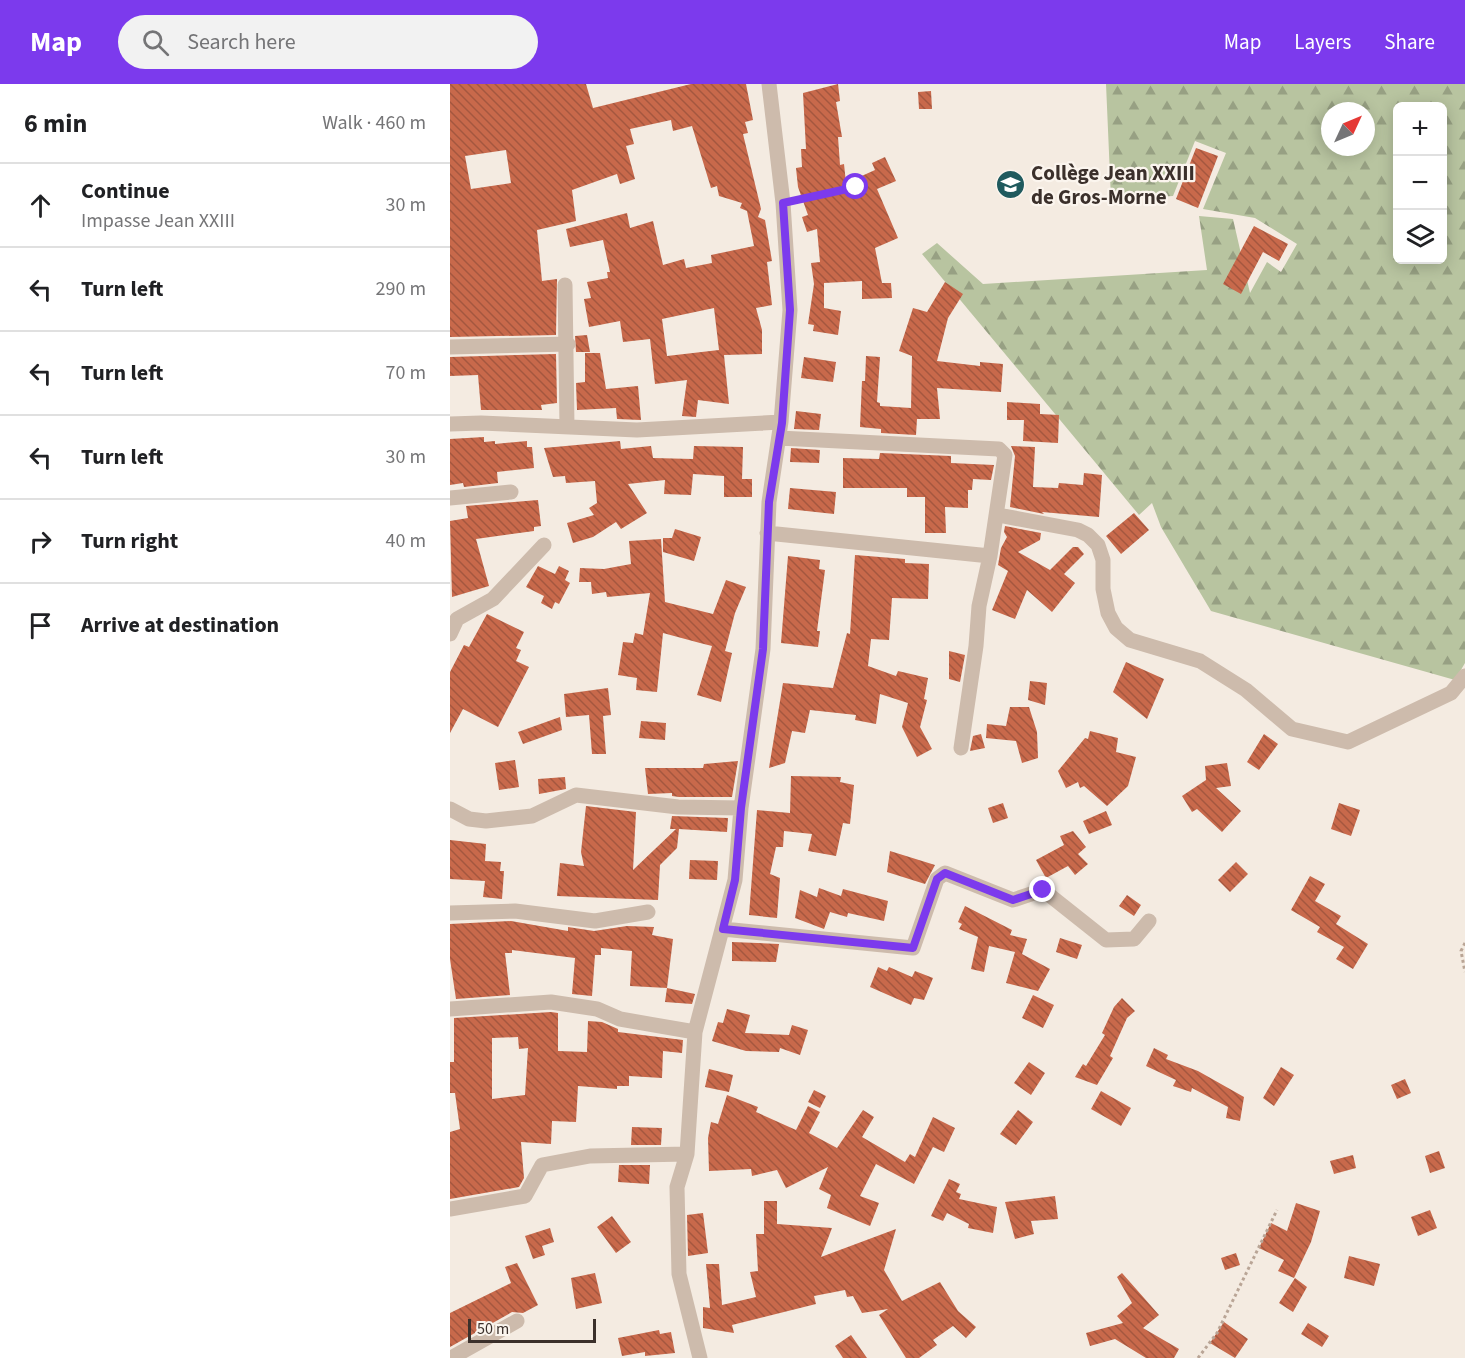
<!DOCTYPE html>
<html lang="en">
<head>
<meta charset="utf-8">
<style>
  :root { --surface:#fff; --page:#f2f2f2; --text:#202124; --muted:#757577; --line:#e0e0e0; --accent:#7c3aed }
  body { margin:0; font-family:"Source Sans 3",sans-serif; background:var(--page); color:var(--text) }
  .controls { position:absolute; right:18px; top:18px; display:grid; overflow:hidden; border-radius:9px; box-shadow:0 3px 15px #0003 }
  .controls button { width:54px; height:54px; display:grid; place-items:center; padding:0; border:0; border-bottom:2px solid var(--line); background:var(--surface); color:var(--text); font:30px sans-serif }
  .compass { position:absolute; left:871px; top:18px; width:54px; height:54px; border-radius:50%; background:var(--surface); box-shadow:0 3px 15px #0003; rotate:46deg }
  .scale { position:absolute; left:18px; bottom:15px; width:128px; box-sizing:border-box; padding-left:6px; border:3px solid #3b302b; border-top:0; font-size:16px; line-height:21px; white-space:nowrap; color:#3b302b; -webkit-text-stroke:4px #fbf5ee; paint-order:stroke }
  .stop { position:absolute; width:18px; height:18px; margin:-14px; border:4px solid #7c3aed; border-radius:50%; background:#fff }
  .stop.end { background:#7c3aed; border-color:#fff; box-shadow:0 2px 6px #0008 }
  .list { margin:0; padding:0; list-style:none }
  h2 { display:flex; justify-content:space-between; align-items:center; height:78px; margin:0; padding:0 24px; font-size:26px }
  h2 small { font-size:20px; font-weight:400; color:var(--muted) }
  .list li { display:grid; grid-template-columns:39px 1fr auto; gap:18px; align-items:center; box-sizing:border-box; height:84px; padding:0 24px; border-top:2px solid var(--line) }
  .list b { display:block; font-size:22px; white-space:nowrap }
  .list p { margin:0; font-size:20px; white-space:nowrap; color:var(--muted) }
  .list em { font-size:20px; font-style:normal; color:var(--muted) }
  .icon { flex:none; width:33px; height:33px; fill:none; stroke:currentColor; stroke-width:2; stroke-linecap:round; stroke-linejoin:round }
  .map { position:relative; flex:none; width:1015px; height:1274px; overflow:hidden }
  header { display:flex; align-items:center; gap:36px; box-sizing:border-box; height:84px; padding:0 30px; background:var(--accent); color:#fff }
  header strong { font-size:28px }
  nav { display:flex; gap:33px; margin-inline-start:auto; font-size:21px }
  .search { width:420px; height:54px; background:var(--page); display:flex; align-items:center; gap:15px; box-sizing:border-box; padding:0 21px; border-radius:33px; color:var(--muted); font-size:22px }
  main { display:flex }
  aside { flex:1; background:var(--surface) }
  .map>svg:first-child { display:block }
</style>
</head>
<body>
<header>
<strong>Map</strong>
<div class="search"><svg class="icon" aria-label="search" viewBox="0 0 24 24"><circle cx="10" cy="10" r="6"/><path d="M15 15l6 6"/></svg>Search here</div>
<nav><a>Map</a><a>Layers</a><a>Share</a></nav>
</header>
<main>
<aside>
<h2>6 min<small>Walk · 460 m</small></h2>
<ul class="list">
<li><svg class="icon" aria-label="ahead" viewBox="0 0 24 24"><path d="M12 20V5M6 11l6-6 6 6"/></svg><div><b>Continue</b><p>Impasse Jean XXIII</p></div><em>30 m</em></li>
<li><svg class="icon" aria-label="left" viewBox="0 0 24 24"><path d="M17 20v-9H6M10 6l-5 5 5 5"/></svg><div><b>Turn left</b></div><em>290 m</em></li>
<li><svg class="icon" aria-label="left" viewBox="0 0 24 24"><path d="M17 20v-9H6M10 6l-5 5 5 5"/></svg><div><b>Turn left</b></div><em>70 m</em></li>
<li><svg class="icon" aria-label="left" viewBox="0 0 24 24"><path d="M17 20v-9H6M10 6l-5 5 5 5"/></svg><div><b>Turn left</b></div><em>30 m</em></li>
<li><svg class="icon" aria-label="right" viewBox="0 0 24 24"><path d="M7 20v-9h11M14 6l5 5-5 5"/></svg><div><b>Turn right</b></div><em>40 m</em></li>
<li><svg class="icon" aria-label="arrive" viewBox="0 0 24 24"><path d="M6 21V4h12l-3 4 3 4H6"/></svg><div><b>Arrive at destination</b></div></li>
</ul>
</aside>
<div class="map">
<svg width="1015" height="1274" viewBox="0 0 1015 1274">
  <defs>
    <pattern id="forest-firs" width="22" height="20" patternUnits="userSpaceOnUse" patternTransform="scale(1.5)"><rect width="22" height="20" fill="#b8c4a0"/><path d="M5 1l3.5 6h-7zM16 11l3.5 6h-7z" fill="#97a083"/></pattern>
    <pattern id="building-back-hatch" width="6" height="6" patternUnits="userSpaceOnUse" patternTransform="scale(1.5)"><rect width="6" height="6" fill="#c8694b"/><path d="M-1 5l2 2M0 0l6 6M5-1l2 2" fill="none" stroke="#a4573f"/></pattern>
  </defs>
  <rect width="100%" height="100%" fill="#f4ebe1"/>
  <!-- forest -->
  <path fill="url(#forest-firs)" fill-rule="evenodd" d="M656,0h359v579l-10,17 -244,-69 -50,-84 -9,-24 -13,12 -217,-261 15,-11 46,41 224,-14 -8,-54 34,3 17,74 17,-31 14,10 16,-28 -42,-26 -52,-9 23,-56 -31,-12 -22,55 -62,3zM948,22h44v154h-44zM880,27h36v36h-36z"/>
  <!-- building -->
  <path fill="url(#building-back-hatch)" fill-rule="evenodd" d="M0,0h136l7,24 98,-24h55l7,36 -8,2 3,11 -5,1 18,75 -3,8 7,3 7,41 -5,1 5,43 -16,3 6,22v24l-38,1 5,49 -31,-4 -2,17 -14,-1 5,-36 -32,4 -5,-45 -27,3 -3,-21 -31,6 -5,-28 7,-1 -4,-16 21,-4 -1,-6h3l-7,-32 -33,7 -4,-18 61,-16 3,15 23,-7 10,44 21,-6 2,9 26,-5 -1,-8 43,-9 -7,-35 -7,-3 2,-5 -23,-7 -2,-10 -6,2 -19,-62 -19,5 -2,-11 -41,9 4,15 -8,2 9,33 -15,5 -3,-10 -45,16 4,31 -39,9 5,51 15,-2 -1,56 -106,2zM56,66l5,33 -40,6 -6,-33zM264,224l5,42 -52,6 -5,-37z
    M388,0l2,17 -4,1 6,35h-4l2,28 4,-1 2,19 29,-13 -3,-7 13,-6 11,24 -19,8 21,49 -23,10 7,35h9l1,15 -30,1v-18l-38,2v25l17,3 -3,24 -25,-4 1,-6 -6,-1 6,-40 -3,-21 9,-1 -3,-33 -10,3 -5,-15 6,-2 -10,-28 -2,-19 6,-1 -1,-18h5l-3,-56z
    M481,7l1,18h-13l-1,-17z
    M746,64l22,8 -20,52 -22,-9z
    M804,142l34,18 -9,17 -16,-9 -22,42 -18,-10z
    M495,198l18,12 -15,24 -11,43 43,5v-4l23,2 -2,28 -64,-4 3,31h-23l-1,16 -35,-2v-4l-21,-2 2,-46h3l1,-25 14,1 -3,45 3,1v3l31,2 1,-52 -13,-5 14,-43 14,4z
    M137,251l3,17h-14l-1,-16z
    M135,269h15l6,36 32,-3 3,34 -24,-1 -1,-11 -39,2 -1,-27 9,-1z
    M106,270l1,49 -16,2 1,5h-61l-3,-35 -28,1v-19z
    M354,273l32,5 -3,20 -32,-4z
    M557,318l33,2v10l19,1 -1,28 -35,-2 1,-21h-17z
    M346,327l25,3 -2,16 -25,-1z
    M34,353v5l11,-1v3l32,-3v6h5l2,21 -37,4 1,11 -34,4 -1,-4 -13,2v-46z
    M170,357l1,8 30,-3 2,12 40,1 1,-13 49,1 -1,32h10v18h-28v-21l-31,-2 -2,21 -27,-1 1,-14 -37,4 19,29 -26,16 -5,-7 -23,15 -20,6 -6,-20 27,-8 -5,-7 8,-5 -2,-22 -29,2 -1,-7 -12,1 -9,-29z
    M561,362l24,1 -2,40 25,1 1,-5 24,2 1,-12 18,2 -3,42 -57,-5 2,2 -34,-7 5,-51z
    M341,364l29,2 -1,13 -29,-1z
    M430,369l71,3v7l43,2 -3,15 -18,-1 -1,11h-4v18l-23,-1 1,26h-21v-36h-18v-9h-64v-30l36,1z
    M340,404l46,4 -2,22 -46,-5z
    M88,416l3,26 -7,1v4l-58,8 13,47 -37,11 -2,-76 18,-3 -2,-12z
    M684,429l15,17 -28,24 -15,-18z
    M555,442l36,7 -1,7 -22,12 32,18 23,-23h5l6,7 -20,20 11,9 -23,29 -25,-22 -12,29 -23,-9 16,-39 -10,-6 3,-17 6,-11 -3,-5z
    M225,445l26,8 -7,24 -31,-9v-14h9z
    M211,455l4,63 48,12 13,-34 20,7 -11,26 -10,38 7,2 -11,49 -24,-7 15,-49 -12,-3 -37,-10 -6,59 -21,-2 1,-12 -19,-3 5,-33 10,1 2,-10 8,2 7,-42 -43,4 -1,-5 -14,2 -1,-12h-12l1,-14 24,1 27,-5 -2,-23z
    M405,471l50,4v4l24,1 -1,35 -36,-1 -3,42 -18,-1 -3,27 28,10 2,-5 30,7 -4,21 3,1 -7,27 12,22 -15,8 -15,-30 6,-24 -28,-9 -4,30 -21,-4 1,-5 -46,-5 -5,23 -13,-2 -7,32 -16,5 14,-85 50,5 14,-55 3,1z
    M338,472l32,4 -1,9 6,1 -8,61h3l-2,16 -37,-4z
    M88,482l17,8 4,-8 10,5 -4,9 5,3 -11,21 -4,-2 -3,7 -11,-6 3,-7 -18,-9z
    M37,530l37,18 -8,16 5,2 -5,11 13,6 -31,60 -35,-18 -13,24v-61l14,-27 5,2z
    M499,567l16,4 -5,27 -11,-3z
    M676,578l38,17 -17,40 -34,-27z
    M580,597l17,2 -2,22 -17,-5z
    M158,604l3,27 -8,1 3,38h-14l-3,-39 -23,2 -2,-23z
    M560,623h19l8,25 1,26 -16,5 -6,-22 -30,-3 1,-14 19,2z
    M110,633l2,13 -39,14 -5,-12z
    M191,637l25,2 -1,17 -26,-2z
    M640,647l28,7 -2,14 20,5 -8,29 -21,20 -23,-20 -4,2 -2,-6 -12,6 -8,-17 27,-33 3,1z
    M531,650l4,14 -15,3 3,-15z
    M814,650l14,10 -19,26 -12,-8z
    M65,676l4,27 -20,3 -4,-27z
    M288,677l-6,36h-53l-7,-1v-3l-24,1 -3,-26h58l1,-4z
    M777,679l4,23 -15,2 25,23 -19,21 -25,-23 -5,3 -10,-16 24,-16 -1,-14z
    M341,692l50,1 -1,5 14,3 -4,39 -7,-1 -7,33 -28,-5 4,-17 -28,-3 -1,16h-7l-6,27 10,4 -3,40 -28,-3 8,-105 33,3z
    M115,693l1,12 -27,5 -1,-15z
    M553,719l5,15 -15,5 -5,-15z
    M889,719l21,7 -9,26 -20,-7z
    M136,722l50,6 -3,58 43,-41h-6l2,-13 56,2 -1,14 -48,-3 -2,19 -17,17 -2,35 -101,-4 3,-33 24,3 -3,-14z
    M656,727l6,14 -23,9 -6,-13z
    M623,747l13,16 -8,7 10,10 -13,11 -7,-9 -22,12 -10,-18 28,-15 -4,-9z
    M0,756l36,4 -1,17 16,1 -1,9h4l-2,28 -19,-2 2,-16 -35,-2z
    M440,767l45,14 -10,19 -38,-12z
    M240,776l28,1 -1,19 -28,-1z
    M786,778l12,12 -18,18 -12,-12z
    M860,792l15,8 -10,17 26,15 -5,8 32,20 -15,25 -17,-10 8,-12 -27,-15 3,-5 -29,-17z
    M369,804l22,8 2,-7 45,12 -4,20 -36,-8 -1,4 -17,-5 -6,17 -29,-11 5,-28 17,7z
    M677,811l14,10 -7,11 -15,-10z
    M515,822l47,24 -2,5 17,4 -5,15 28,15 -12,22 -32,-8 9,-31 -26,-6 -5,26 -13,-3 7,-32 -19,-8 3,-5 -4,-2z
    M61,837l57,10v-4l26,4 33,-5 27,1 -2,8 21,4 -6,49 28,6 -3,10 -27,-2 2,-14 -37,-2 2,-35 -31,-3v7h-6l-3,41 -20,-2 3,-36 -63,-8v3h-7l5,42 -54,4 -6,-40v-35z
    M610,854l22,7 -5,14 -21,-7z
    M282,858l47,2 -3,18 -44,-1z
    M428,883l9,4 2,-4 23,10 3,-6 18,7 -9,22 -10,-2 -3,7 -41,-18z
    M583,911l21,10 -11,23 -21,-10z
    M672,914l13,13 -8,7 -17,38 3,2 -16,27 -22,-8 8,-13 3,2 19,-31 -3,-2 12,-26z
    M277,925l23,6 -5,18 44,2 3,-10 16,5 -8,25 -20,-7 -1,4 -33,-1 -34,-10 6,-19 5,1z
    M101,928l7,1v38l29,1 1,-31 14,1 16,7v3l65,8 -1,13 -19,-2 -1,27 -33,-2v10h-12v3l-39,-3 -2,36 -24,-1 -1,23 -30,-2 3,36 -5,9 -69,12v-67l10,-3 -5,-36h-5v-31h4v-44zM68,953l1,12 9,-1 -3,47 -33,4v-61z
    M704,964l14,7 -2,4 32,12 46,26 -4,24 -14,-3 2,-11 -36,-19 -1,4 -18,-6 3,-6 -30,-14z
    M579,978l16,11 -14,22 -17,-12z
    M831,983l13,8 -20,31 -11,-8z
    M259,985l24,6 -4,17 -24,-5z
    M955,995l6,14 -14,6 -6,-14z
    M364,1006l12,6 -6,12 -12,-6z
    M651,1007l30,17 -10,18 -30,-17z
    M277,1011l31,12 -2,5 40,18 12,-24 12,6 -11,21 28,15 26,-38 11,7 -12,20 43,25 5,-8 5,3 18,-40 22,11 -11,24 -11,-5 -19,37 -38,-20 -16,32 19,7 -9,23 -43,-18 4,-13 -12,-6 9,-22 -42,21 -9,-18 -25,6 -1,-7 -42,2 -1,-33 3,-16 7,2z
    M568,1026l15,12 -17,23 -16,-11z
    M182,1043l30,1 -1,17h-30z
    M989,1067l6,17 -15,5 -5,-17z
    M903,1071l3,13 -22,6 -4,-13z
    M169,1081h31l-1,19 -31,-2z
    M499,1095l11,5 -4,8 5,2 -2,5 38,8 -4,26 -25,-5 1,-4 -22,-11 -4,8 -12,-5z
    M605,1112l3,23 -27,2 3,13 -19,5 -10,-37z
    M314,1117h13v23l55,4 -11,29 75,-28 -12,41 18,31 38,-19 18,29 18,16 -10,11 -13,-12 -20,14 4,5 -18,13h-13l-27,-43 9,-6 -26,4 -9,-17 -6,1 -2,-7 -31,6 2,8 -84,21 2,8 -31,-5v-21l7,1 -4,-44h13l3,41 34,-8 -6,-25 8,-1 -2,-37h8z
    M846,1119l24,8 -9,31 -17,36 -16,-7 6,-11 -25,-12 12,-25 16,8z
    M980,1126l7,18 -19,8 -7,-19z
    M253,1129l5,40 -20,3 -1,-41z
    M162,1132l19,26 -15,11 -19,-26z
    M100,1144l4,14 -12,4 3,9 -12,4 -8,-23z
    M786,1169l4,12 -15,5 -4,-12z
    M899,1172l31,8 -6,22 -30,-8z
    M67,1179l21,42 -15,8 -11,-1 -62,35v-34l61,-30 -6,-16z
    M145,1189l7,30 -26,6 -5,-31z
    M672,1189l37,42 -16,13 36,21 -5,9h-28l-31,-19 -25,7 -4,-13 37,-10 -6,-7 15,-13 -15,-26z
    M845,1194l12,9 -14,25 -14,-9z
    M774,1238l24,17 -13,19 -25,-15z
    M858,1239l21,13 -7,11 -21,-13z
    M209,1246l1,4 11,-2 4,21 -30,3v-4l-23,4 -4,-18z
    M401,1251l16,23h-24l-8,-12z"/>
  <g fill="none" stroke-linecap="round" stroke-linejoin="round">
    <!-- path -->
    <path stroke="#b9a596" stroke-width="3" stroke-dasharray="3 3" stroke-linecap="butt" d="M347,116l59,-13
      M1015,859l-4,8 4,21
      M748,1274l19,-25 60,-123"/>
    <!-- street -->
    <path stroke="#cdbbac" stroke-width="15" d="M115,201l2,142
      M0,263l118,-3
      M0,340l31,-1 156,7 144,-8
      M329,354l220,11 6,6 -15,101
      M0,414l61,-6
      M548,431l80,15 10,5 10,10 5,15v29l5,24 8,15 14,12 70,21 46,29 46,39 56,13 103,-49 14,-17
      M317,449l223,23 -11,50 -3,40 -15,102
      M0,550l7,-15 36,-20 51,-54
      M0,725l19,10 17,2 46,-5 44,-21 102,12 63,1
      M0,829l65,-2 80,10 53,-9
      M273,845l190,19 24,-69 8,-6 68,27 30,-10 63,50 28,-1 15,-18
      M0,925l101,-7 46,7 23,10 75,13
      M0,1125l75,-13 17,-31 48,-9 97,-2
      M1,1274l66,-37
      M250,1274l-21,-84 -2,-87 10,-33 8,-122 40,-152 6,-72 22,-159 6,-147 12,-80 9,-112 -7,-107 -14,-119"/>
  </g>
  <g fill="none" stroke-linecap="round" stroke-linejoin="round">
    <!-- route -->
    <path stroke="#7c3aed" stroke-width="8" d="M406,103l-73,16 7,107 -8,113 -13,79 -6,147 -22,159 -6,72 -12,49 190,19 24,-69 8,-6 68,27 30,-10"/>
  </g>
  <!-- icons -->
  <defs>
    <symbol id="school-disc" viewBox="-11 -11 22 22"><circle r="9.5" fill="#1f5a5e" stroke="#fbf5ee"/><path d="M0-5L7-2L0 1L-7-2ZM-4 1L0 2.5L4 1V4Q0 6-4 4Z" fill="#fff"/></symbol>
  </defs>
  <g fill-rule="evenodd">
    <use href="#school-disc" x="544" y="84" width="33" height="33"/>
  </g>
  <g text-anchor="middle" stroke-width="4.5" stroke-linejoin="round" paint-order="stroke">
    <!-- poi labels -->
    <g font-size="21" font-weight="bold" fill="#3b302b" stroke="#fbf5ee" text-anchor="start">
      <text x="581" y="96">Collège Jean XXIII<tspan x="581" dy="24">de Gros-Morne</tspan></text>
    </g>
  </g>
</svg>
<div class="controls">
<button>+</button>
<button>−</button>
<button><svg class="icon" aria-label="layers" viewBox="0 0 24 24"><path d="M12 4l9 5-9 5-9-5zM3 14l9 5 9-5"/></svg></button>
</div>
<svg class="compass" viewBox="-18 -18 36 36"><path d="M0-13l5 13h-10z" fill="#e53935"/><path d="M0 13l5-13h-10z" fill="#757577"/></svg>
<div class="scale">50 m</div>
<div class="stop" style="left:406px;top:103px"></div>
<div class="stop end" style="left:593px;top:806px"></div>
</div>
</main>
</body>
</html>
